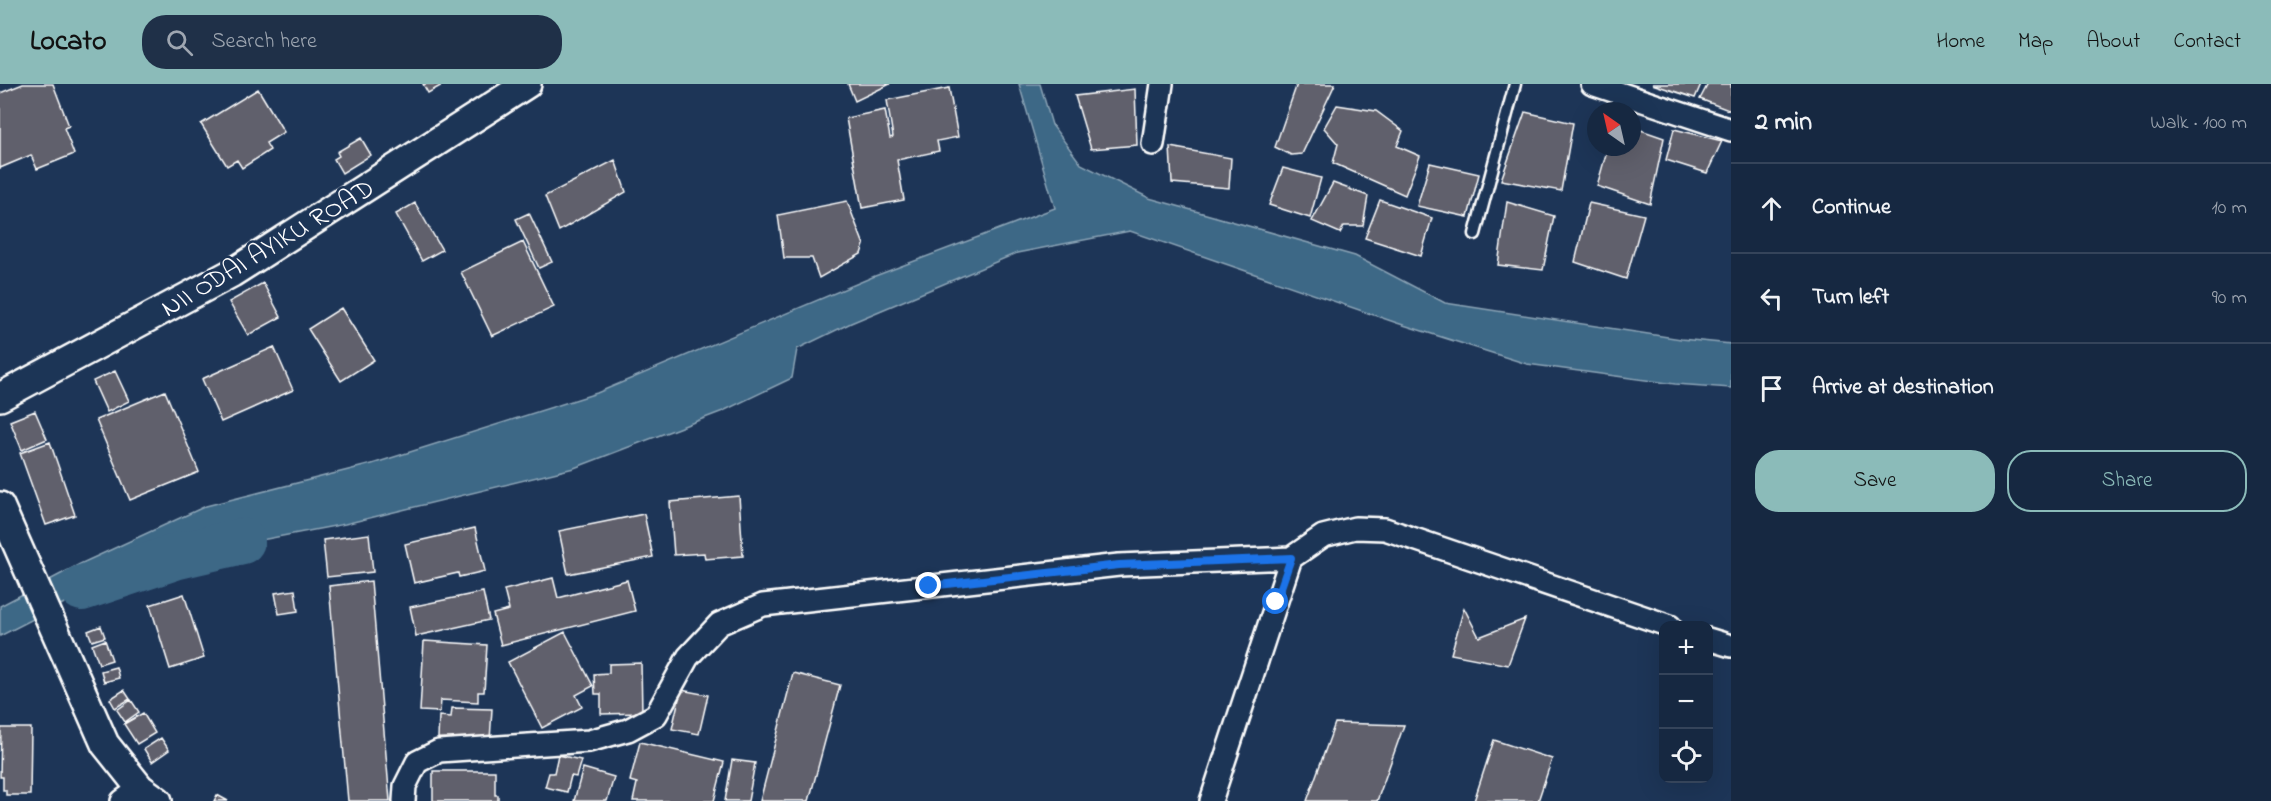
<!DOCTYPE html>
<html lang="en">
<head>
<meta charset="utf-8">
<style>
  :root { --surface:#162841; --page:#1f3048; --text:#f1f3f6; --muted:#9ea6b1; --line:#35445a; --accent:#8bbbb9 }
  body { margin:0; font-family:"Indie Flower",sans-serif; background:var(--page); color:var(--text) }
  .controls { position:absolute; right:18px; bottom:18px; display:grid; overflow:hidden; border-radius:12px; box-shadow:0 6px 24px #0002 }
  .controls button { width:54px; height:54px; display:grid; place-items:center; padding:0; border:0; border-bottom:2px solid var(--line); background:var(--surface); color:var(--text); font:30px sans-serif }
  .compass { position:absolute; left:1587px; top:18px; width:54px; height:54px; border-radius:50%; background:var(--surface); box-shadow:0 6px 24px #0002; rotate:326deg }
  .stop { position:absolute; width:18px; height:18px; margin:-14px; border:4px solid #1a73e8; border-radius:50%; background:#fff }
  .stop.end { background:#1a73e8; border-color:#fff; box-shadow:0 2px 6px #0008 }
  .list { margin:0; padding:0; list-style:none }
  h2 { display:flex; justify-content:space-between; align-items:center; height:78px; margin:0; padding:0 24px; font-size:26px }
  h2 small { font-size:20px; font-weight:400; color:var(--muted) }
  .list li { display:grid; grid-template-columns:39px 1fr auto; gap:18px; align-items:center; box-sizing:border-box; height:90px; padding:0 24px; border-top:2px solid var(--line) }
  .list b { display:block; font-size:22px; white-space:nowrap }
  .list em { font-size:20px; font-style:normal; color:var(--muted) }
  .actions { display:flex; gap:12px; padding:18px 24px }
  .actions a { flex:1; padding:14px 0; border:2px solid var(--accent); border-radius:24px; text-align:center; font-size:21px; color:var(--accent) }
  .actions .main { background:var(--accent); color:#111 }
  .icon { flex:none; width:33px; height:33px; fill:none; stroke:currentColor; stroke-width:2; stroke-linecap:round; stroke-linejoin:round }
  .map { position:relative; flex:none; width:1731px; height:717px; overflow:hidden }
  header { display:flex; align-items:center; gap:36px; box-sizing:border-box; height:84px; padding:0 30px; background:var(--accent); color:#111 }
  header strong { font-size:28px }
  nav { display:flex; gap:33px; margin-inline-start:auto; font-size:21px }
  .search { width:420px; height:54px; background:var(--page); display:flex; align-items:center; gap:15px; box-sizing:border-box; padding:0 21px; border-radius:24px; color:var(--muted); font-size:22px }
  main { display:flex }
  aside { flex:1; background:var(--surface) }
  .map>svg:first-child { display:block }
</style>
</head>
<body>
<header>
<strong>Locato</strong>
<div class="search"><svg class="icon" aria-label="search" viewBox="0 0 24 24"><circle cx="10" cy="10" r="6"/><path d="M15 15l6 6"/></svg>Search here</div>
<nav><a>Home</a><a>Map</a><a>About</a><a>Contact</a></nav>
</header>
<main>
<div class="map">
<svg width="1731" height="717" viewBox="0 0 1731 717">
  <rect width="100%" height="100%" fill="#1d3557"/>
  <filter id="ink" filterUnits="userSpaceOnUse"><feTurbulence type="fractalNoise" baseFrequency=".0167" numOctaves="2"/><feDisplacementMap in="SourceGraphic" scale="12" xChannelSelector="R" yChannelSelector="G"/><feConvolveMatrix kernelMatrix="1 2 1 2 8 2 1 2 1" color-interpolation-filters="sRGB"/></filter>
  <g filter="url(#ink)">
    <!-- water -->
    <path fill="#3e6786" stroke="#8ba4b6" stroke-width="1.5" d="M1019,0h21l12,41 29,39 68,34 206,58 90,47 236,36 50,5v44l-56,-4 -148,-20 -130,-41 -267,-92 -113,22 -166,70 -54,26 -5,29 -69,33 -149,57 -229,56 -182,35 -87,38 -76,39v-30l80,-42 126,-58 166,-42 225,-71 278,-117 180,-68z"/>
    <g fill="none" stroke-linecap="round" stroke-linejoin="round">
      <!-- river -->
      <path stroke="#3e6786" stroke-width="46" d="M82,504l96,-32 64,-15"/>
    </g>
    <!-- building -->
    <path fill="#61606c" stroke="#fff" stroke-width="1.5" d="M23,0h30l16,42 -5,2 10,26 -37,15 -6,-14 -31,13v-75z
      M423,0h21l-16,9z
      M848,0h42l-35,17z
      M1297,0h38l-33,70 -11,1 -16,-8z
      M1652,0h49l-6,14z
      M1708,0h23v27l-31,-12z
      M949,4l9,49 -21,4 2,10 -42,9 7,40 -42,8 -16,-90 39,-8 5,28 3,-1 -6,-37z
      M258,5l26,43 -18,11 4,7 -28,18 -5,-8 -10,6 -26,-42z
      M1135,5l2,56 -46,4 -16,-53z
      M1337,21l39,6 27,20 -6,15 23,10 -15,39 -72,-32 5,-19 -14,-16z
      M1525,28l48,11 -12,68 -60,-11z
      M1632,43l32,11 -14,66 -53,-18 11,-39h24z
      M1674,45l48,12 -15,32 -41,-13z
      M361,54l10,17 -29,18 -8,-14 5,-3 -2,-4z
      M1170,63l61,11 -2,30 -57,-5z
      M615,76l11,32 -67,39 -14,-35z
      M1430,79l49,11 -11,43 -51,-11z
      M1283,84l38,10 -11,40 -41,-13z
      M1333,99l35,13 -5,30h-19l-4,7 -28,-12z
      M1380,116l52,18 -11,38 -56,-18z
      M847,117l17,44 -3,9 -42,24 -7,-20h-28l-6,-43z
      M1507,118l47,14 -11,54 -45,-5z
      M415,119l27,47 -20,11 -26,-47z
      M1589,119l55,12 -18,64 -51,-17z
      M529,129l23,49 -13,6 -23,-49z
      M523,158l31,65 -62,29 -31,-64z
      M263,199l18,34 -33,18 -19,-33z
      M341,224l33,52 -33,21 -33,-52z
      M274,263l19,43 -72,32 -19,-43z
      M115,287l14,30 -22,11 -14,-31z
      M165,307l34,81 -69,28 -34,-80z
      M35,327l12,28 -25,11 -12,-29z
      M50,358l25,73 -29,10 -26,-72z
      M739,412l4,60 -38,3 -1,-6 -30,2 -4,-53z
      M644,430l9,43 -85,17 -9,-43z
      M475,444l10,43 -26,6 -1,-4 -44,10 -9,-39z
      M369,450l4,38 -46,5 -4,-37z
      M553,494l5,20 69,-18 8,31 -134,34 -8,-31 16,-4 -5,-20z
      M371,497l19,220h-42l-19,-215z
      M295,506l3,21 -19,3 -4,-21z
      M483,508l6,28 -73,16 -6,-29z
      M184,510l20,64 -34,11 -20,-64z
      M1464,524l15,29 46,-18 -17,46 -57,-11z
      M101,542l4,11 -13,4 -4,-10z
      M565,548l28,54 -17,9 6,12 -40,21 -34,-66z
      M105,556l7,20 -13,4 -7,-19z
      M424,557l63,4 -3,47h-6v10l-37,-2 -1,12 -20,-1z
      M641,579l1,50 -41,1v-20h-6l-1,-20 15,-1v-9z
      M116,583l3,11 -15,4 -3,-11z
      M793,589l47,12 -31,116h-49z
      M124,606l6,9 -15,9 -5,-9z
      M681,606l27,5 -9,39 -27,-5z
      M131,616l8,12 -14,10 -8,-12z
      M452,624l40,1 -2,31 -52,-2 1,-22 12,1z
      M143,629l12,20 -18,11 -13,-20z
      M1335,639l69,2 -27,76h-70z
      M1,644h30l-1,67h-24v-5h-3v-13h-3z
      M161,654l8,12 -17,12 -8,-13z
      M1494,656l58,19 -14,42h-64z
      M640,658l84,20 -10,39h-81l4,-18 -7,-2z
      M558,671l23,5 -5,17 -5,-1 -4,16 -22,-5 4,-14h5z
      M732,676l23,3 -7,38h-23z
      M583,684l31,9 -7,24h-33z
      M433,687h62v24h3v6h-65z
      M217,711l11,6h-14z"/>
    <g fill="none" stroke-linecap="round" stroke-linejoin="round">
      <defs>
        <path id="service" d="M1475,150l40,-150"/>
        <path id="minor" d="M1592,0l139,46
          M1153,60l9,-60
          M1708,555l23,7
          M122,717l18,-13
          M404,717l1,-15 12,-24 22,-11 150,-10 39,-11 28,-15 32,-58 31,-33 44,-19 356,-40 172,-7 32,-22 32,-8 30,1 285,97
          M1211,717l80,-243"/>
        <path id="tertiary" d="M0,313l232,-124 295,-189
          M0,422l105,238 35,44 18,13"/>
      </defs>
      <!-- service casing -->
      <use href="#service" stroke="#fff" stroke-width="15"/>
      <!-- minor casing -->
      <use href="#minor" stroke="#fff" stroke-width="26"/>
      <!-- tertiary casing -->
      <use href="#tertiary" stroke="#fff" stroke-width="32"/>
      <!-- service -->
      <use href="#service" stroke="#1d3557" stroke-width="10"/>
      <!-- minor -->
      <use href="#minor" stroke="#1d3557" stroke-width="21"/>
      <!-- tertiary -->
      <use href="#tertiary" stroke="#1d3557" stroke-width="27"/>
    </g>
  </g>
  <g fill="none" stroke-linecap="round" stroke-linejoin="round" filter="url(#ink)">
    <!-- route -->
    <path stroke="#1a73e8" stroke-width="8" d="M929,502l190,-21 172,-7 -15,44"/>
  </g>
  <g text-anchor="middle" stroke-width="5" stroke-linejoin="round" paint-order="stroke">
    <!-- street labels -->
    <g font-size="27" fill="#fff" stroke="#1d3557">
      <text transform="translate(267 163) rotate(-31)" y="9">NII ODAI AYIKU ROAD</text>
    </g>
  </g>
</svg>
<div class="controls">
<button>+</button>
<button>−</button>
<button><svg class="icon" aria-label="locate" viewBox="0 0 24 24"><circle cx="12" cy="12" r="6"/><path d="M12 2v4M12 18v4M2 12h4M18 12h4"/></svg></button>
</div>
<svg class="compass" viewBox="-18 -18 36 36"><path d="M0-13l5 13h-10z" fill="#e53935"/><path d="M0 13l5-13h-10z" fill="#9ea6b1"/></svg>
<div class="stop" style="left:1276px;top:518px"></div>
<div class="stop end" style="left:929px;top:502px"></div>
</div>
<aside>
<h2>2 min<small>Walk · 100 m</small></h2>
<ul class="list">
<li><svg class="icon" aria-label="ahead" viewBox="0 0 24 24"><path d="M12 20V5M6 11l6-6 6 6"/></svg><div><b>Continue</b></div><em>10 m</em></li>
<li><svg class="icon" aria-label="left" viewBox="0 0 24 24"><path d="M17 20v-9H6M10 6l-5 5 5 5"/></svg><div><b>Turn left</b></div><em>90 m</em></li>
<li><svg class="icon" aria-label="arrive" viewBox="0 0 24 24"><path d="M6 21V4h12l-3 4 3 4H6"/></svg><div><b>Arrive at destination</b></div></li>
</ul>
<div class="actions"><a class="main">Save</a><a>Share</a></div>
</aside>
</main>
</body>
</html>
